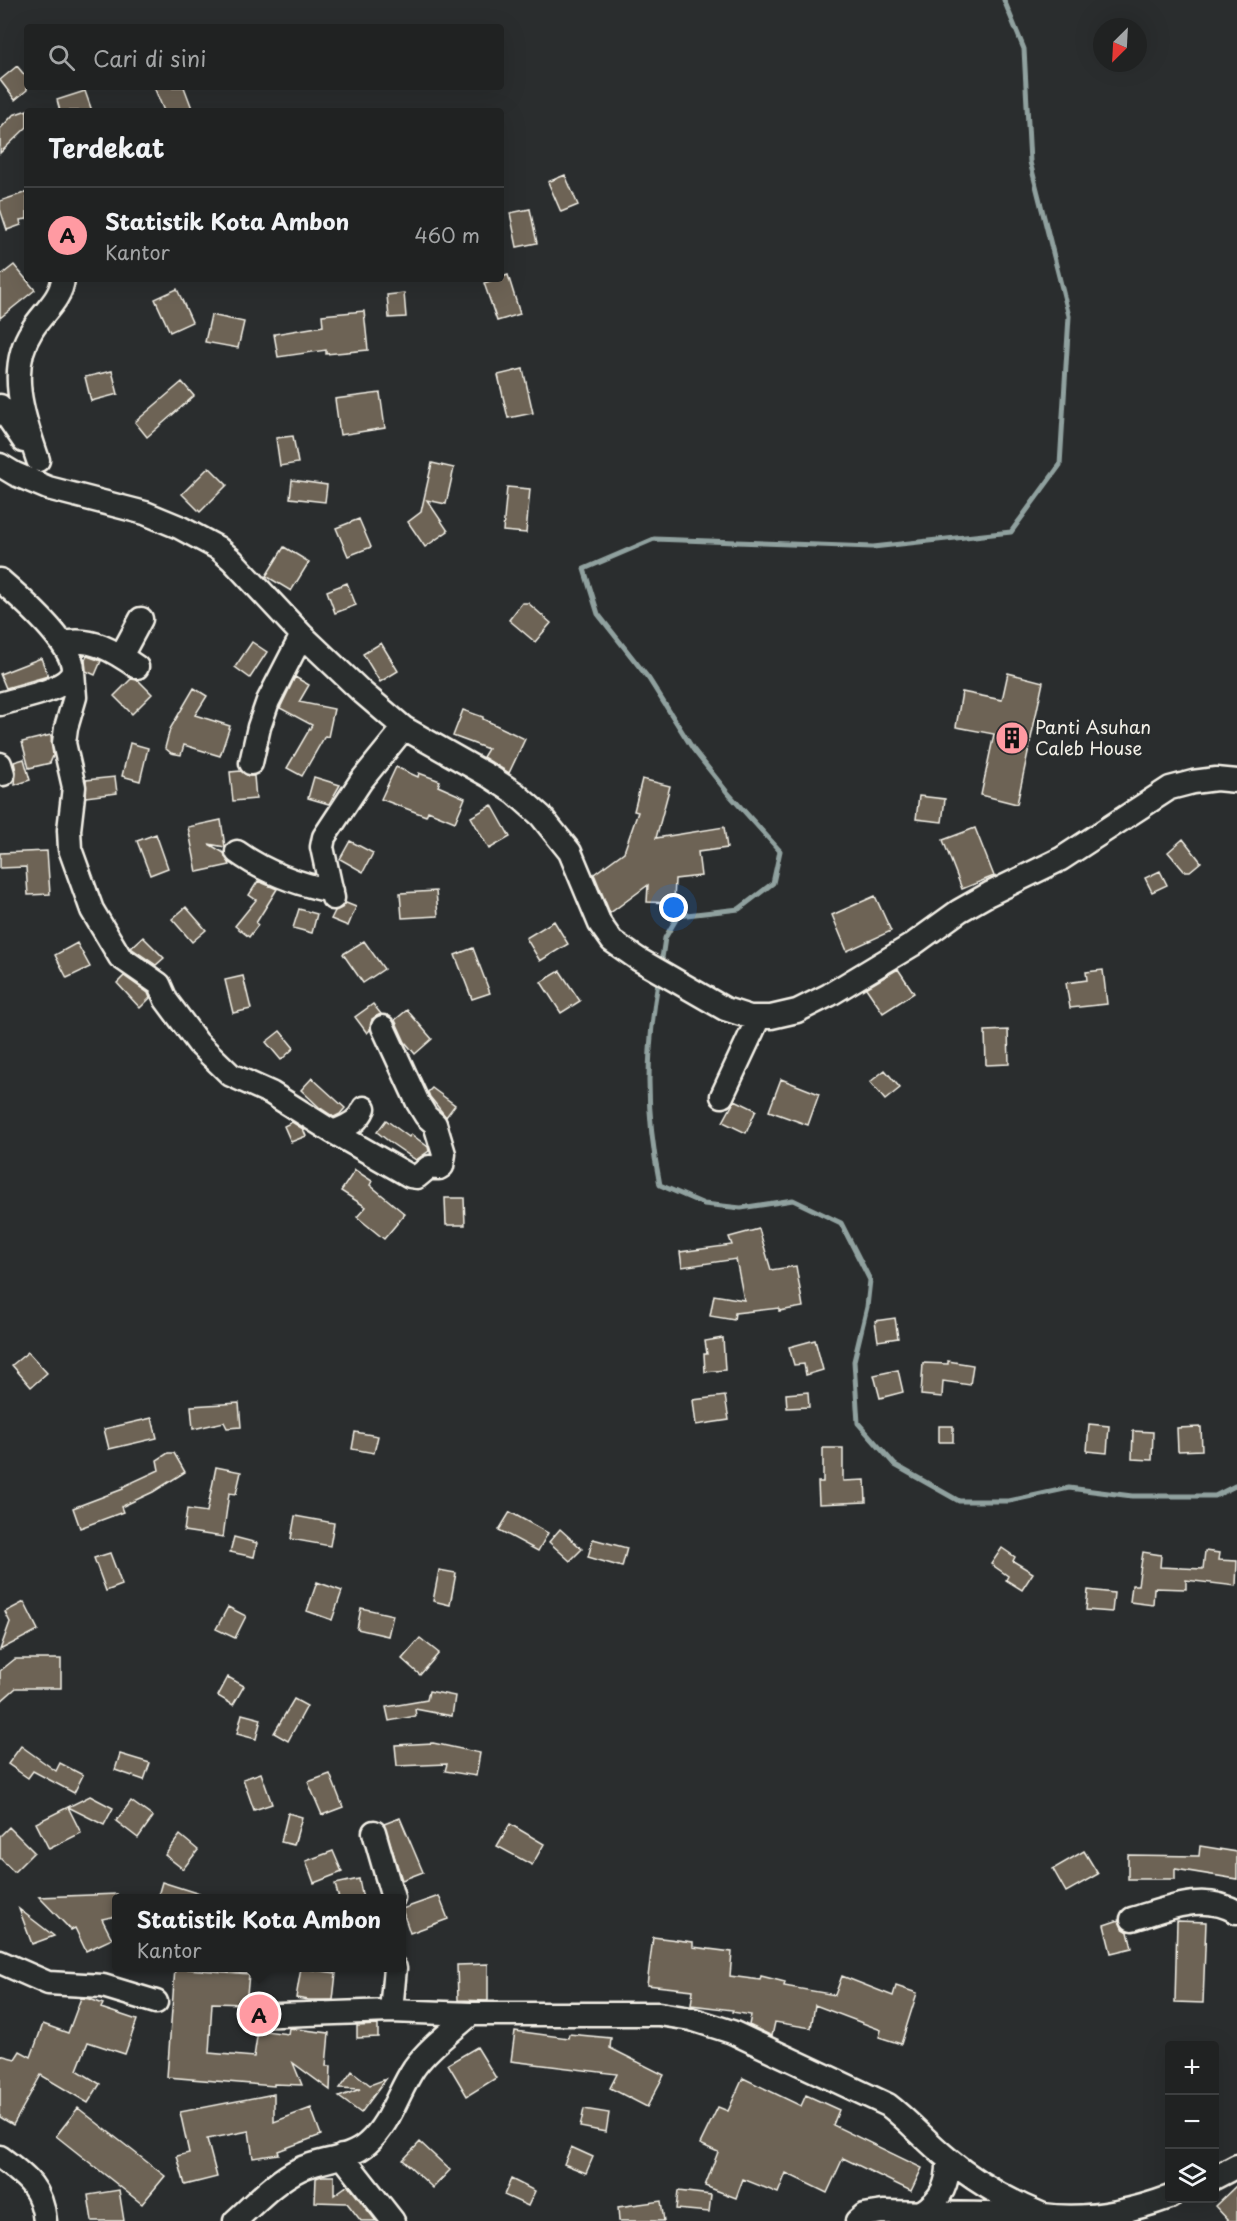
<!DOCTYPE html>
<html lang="id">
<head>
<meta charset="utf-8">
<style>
  :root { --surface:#202222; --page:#282a2a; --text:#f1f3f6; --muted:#a2a4a5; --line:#3d3f40; --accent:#ff9aa2 }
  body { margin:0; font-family:"Playpen Sans",sans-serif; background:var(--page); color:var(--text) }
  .controls { position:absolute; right:18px; bottom:18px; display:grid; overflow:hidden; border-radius:6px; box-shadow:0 6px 24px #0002 }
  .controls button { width:54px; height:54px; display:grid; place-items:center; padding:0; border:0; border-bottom:2px solid var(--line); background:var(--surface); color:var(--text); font:30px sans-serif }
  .compass { position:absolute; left:1093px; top:18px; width:54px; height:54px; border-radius:50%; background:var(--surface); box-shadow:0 6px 24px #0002; rotate:204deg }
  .you { position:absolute; left:674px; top:908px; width:21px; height:21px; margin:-15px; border:4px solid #fff; border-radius:50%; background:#1a73e8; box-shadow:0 0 0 9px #1a73e833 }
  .badge { display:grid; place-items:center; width:39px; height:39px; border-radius:50%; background:var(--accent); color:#111; font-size:20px; font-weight:700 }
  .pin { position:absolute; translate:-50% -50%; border:3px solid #fff; box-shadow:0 2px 6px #0006 }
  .popup { position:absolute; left:112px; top:1894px; width:294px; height:78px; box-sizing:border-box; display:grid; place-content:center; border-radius:6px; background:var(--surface); filter:drop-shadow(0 2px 4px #0005); font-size:20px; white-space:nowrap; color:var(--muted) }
  .popup b { font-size:22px; color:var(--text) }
  .popup::after { content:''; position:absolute; left:50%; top:100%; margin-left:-12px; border:12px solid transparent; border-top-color:var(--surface) }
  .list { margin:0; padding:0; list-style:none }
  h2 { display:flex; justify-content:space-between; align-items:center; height:78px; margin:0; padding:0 24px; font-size:26px }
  h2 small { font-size:20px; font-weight:400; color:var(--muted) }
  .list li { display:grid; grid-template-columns:39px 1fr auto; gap:18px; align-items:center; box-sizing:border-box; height:96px; padding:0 24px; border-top:2px solid var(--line) }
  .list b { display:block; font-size:22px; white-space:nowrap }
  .list p { margin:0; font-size:20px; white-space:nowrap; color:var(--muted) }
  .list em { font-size:20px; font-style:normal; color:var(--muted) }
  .icon { flex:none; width:33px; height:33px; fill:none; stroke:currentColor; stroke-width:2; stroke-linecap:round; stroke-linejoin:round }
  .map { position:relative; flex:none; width:1237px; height:2221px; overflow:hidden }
  .search { position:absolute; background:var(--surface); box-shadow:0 6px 24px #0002; left:24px; top:24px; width:480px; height:66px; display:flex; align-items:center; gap:15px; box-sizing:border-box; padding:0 21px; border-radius:6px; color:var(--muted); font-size:22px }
  .panel { position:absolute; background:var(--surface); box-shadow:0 6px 24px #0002; left:24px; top:108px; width:480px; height:174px; border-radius:6px }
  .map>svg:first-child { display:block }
</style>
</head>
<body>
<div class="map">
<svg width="1237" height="2221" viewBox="0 0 1237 2221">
  <rect width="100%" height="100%" fill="#2a2d2e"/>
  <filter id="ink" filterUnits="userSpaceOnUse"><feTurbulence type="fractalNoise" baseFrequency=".0167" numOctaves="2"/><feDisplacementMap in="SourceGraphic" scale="12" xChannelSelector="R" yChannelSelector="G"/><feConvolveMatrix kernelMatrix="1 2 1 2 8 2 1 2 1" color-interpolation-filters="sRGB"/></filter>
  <g filter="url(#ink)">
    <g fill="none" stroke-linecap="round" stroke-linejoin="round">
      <!-- stream -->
      <path stroke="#90a19f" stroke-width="5" d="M661,965l4,-27 13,-22 61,-7 34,-26 7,-32 -53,-59 -34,-43 -44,-70 -51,-65 -14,-45 70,-30 219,8 138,-15 49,-67 9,-149 -39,-154 -6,-113 -20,-49
        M659,977c-13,72 -14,136 1,208l44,19 37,4 52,-8 48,23 29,57 -3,27 -13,54 4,62 37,42 64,36h50l60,-13 63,8h83l22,-11"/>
    </g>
    <!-- building -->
    <path fill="#6d6454" stroke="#f4f1e8" stroke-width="1.5" d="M17,66l10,12v12l-12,10 -15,-20z
      M154,87h30l9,24h-29z
      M85,91l7,20h-32l-3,-11z
      M27,110v17l-27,26v-24l13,-14z
      M565,175l13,30 -17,7 -13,-30z
      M27,192v27l-7,1 1,5 -14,5 -7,-21v-8z
      M530,209l7,34 -20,4 -7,-34z
      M14,265l21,25 -35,28v-42z
      M508,275l12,39 -23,7 -13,-38z
      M177,289l15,33 -22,10 -15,-33z
      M404,293l2,24 -17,1 -2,-23z
      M364,311l4,39 -42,4v-4l-48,7 -4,-23 49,-8 -1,-11z
      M211,315l33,7 -6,26 -33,-6z
      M523,369l10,44 -25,5 -10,-43z
      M112,371l6,23 -27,7 -6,-24z
      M182,382l12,14 -47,41 -12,-15z
      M380,393l5,35 -45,7 -5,-36z
      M293,436l5,27 -18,3 -4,-28z
      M432,463l22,5 -8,36 -19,-4 21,31 -23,16 -17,-25 13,-10z
      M209,467l18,18 -27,27 -18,-18z
      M292,480l35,5 -2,17 -35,-4z
      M507,487l23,2 -4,44 -23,-2z
      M359,519l12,28 -23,9 -12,-28z
      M284,547l25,15 -18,29 -25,-15z
      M347,583l9,22 -21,8 -8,-22z
      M522,603h6l23,20 -16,19 -26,-22z
      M252,642l15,10 -17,26 -15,-11z
      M381,643l17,28 -18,11 -17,-28z
      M87,656l14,5 -6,14 -9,-4 -1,-11z
      M41,658l7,18 -42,12 -6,-14z
      M1008,673l35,9 -26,122 -36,-9 13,-61 -38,-7 6,-35 40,8z
      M295,677l14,8 -10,17 35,7 -6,28 -3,-1 -23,40 -15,-8 25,-43 -32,-17z
      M131,679l7,1 14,14 -20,20 -18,-18z
      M194,688l13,8 -12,19 35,11 -10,30 -36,-11 -3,10 -10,-2 -6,-5 5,-19z
      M463,710l20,7v2l42,20 -16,34 -26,-16 5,-8 -35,-13z
      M51,735l2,21 -3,7 -21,5 -7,-26z
      M130,743l18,5 -8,33 -18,-5z
      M24,759l6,21 -15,5 1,-14 -2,-9z
      M396,767l22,10 1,-4 21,8 -2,5 27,12 -10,24 -27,-11 -2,5 -45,-17z
      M241,771l7,5h6l2,23 -23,2 -3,-29z
      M115,777l2,16 -31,4v-17z
      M314,777l26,8 -11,19 -21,-6z
      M642,779l28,7 -14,52 68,-11 3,21 -29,4 3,24 -26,3 -1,24 -27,-1 1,-17 -38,28 -16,-39 30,-22 14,-40 -4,-1z
      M919,796l26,3 -3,23 -26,-3z
      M492,805l18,32 -21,12 -18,-32z
      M221,820l4,27 -16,-3 15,9 6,12 -33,7 -9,-45z
      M975,828l19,48 -32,13 -19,-49z
      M156,834l12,34 -18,7 -13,-34z
      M1183,839l18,23 -11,9h-6l-16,-19z
      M350,841l23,12 -10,19 -23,-13z
      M47,851l3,43 -22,1 -2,-28 -26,1v-15z
      M1160,871l7,14 -15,7 -7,-14z
      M258,881l19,8 -21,34 2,2 -9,12 -14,-11 21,-26 -7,-5z
      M436,891l2,25 -36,2 -2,-25z
      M875,896l16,35 -44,20 -15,-36z
      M346,903l10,4 -8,19 -17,-7 4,-8 7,-3z
      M186,907l20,23 -14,12 -20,-23z
      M299,909l18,5 -5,19 -19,-5z
      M554,921l14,23 -28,17 -14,-23z
      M143,937l21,21 -8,7 -25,-17z
      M364,941l20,28 -21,14 -20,-29z
      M77,943l13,24 -23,11 -12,-23z
      M473,948l17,45 -18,6 -17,-44z
      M898,969l16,24 -31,20 -17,-25z
      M1103,970l4,34 -37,4 -4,-25 21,-3 -1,-8z
      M560,971l20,30 -19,12 -20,-31z
      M124,976l24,17 2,5 -10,10 -23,-25z
      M243,976l8,33 -18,4 -8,-33z
      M373,1004l8,10 -9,5 -2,11 -3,3 -12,-16z
      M407,1010l25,29 -17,15 -10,-12 -10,-22z
      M1008,1030l1,34 -23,1 -1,-34z
      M280,1031l14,17 -13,12 -15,-18z
      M885,1070l15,18 -15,12 -15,-18z
      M312,1078l33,30 -5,6 -6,3 -15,-10 -18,-17z
      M781,1079l38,15 -11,31 -39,-14z
      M432,1088l23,17 -9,12 -16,-20 -2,-5z
      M735,1100l21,10 -10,23 -23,-11z
      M386,1120l23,17 2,-3 17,13 1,4 -13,9 -25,-17 -14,-11z
      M292,1122l11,7 3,7 -15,6 -7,-16z
      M355,1170l17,11 -2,4 35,29 -21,25 -27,-22 9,-10 -25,-16z
      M445,1198h19l1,27h-19z
      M759,1229l12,41 25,-4 7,41 -24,4v-3l-44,5 -1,7 -24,-4 4,-21 30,5 -8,-41 -54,8 -2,-15 52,-7 -3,-8z
      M895,1318l3,20 -20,3 -3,-20z
      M723,1338l2,32 -20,2 -1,-18h3l-2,-13z
      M815,1340l8,30 -17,5 -2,-11 -10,1 -5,-18z
      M28,1352l19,21 -16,14 -19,-22z
      M948,1361l25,4 -3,20 -27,-4 -1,16 -21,-2 2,-32 25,1z
      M898,1370l5,22 -23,6 -6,-23z
      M808,1392l1,15 -22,1 -1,-14z
      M725,1396l4,24 -33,5 -3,-25z
      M239,1403l2,24 -14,1 -3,-6 -31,7 -2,-23z
      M152,1418l5,20 -48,11 -5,-20z
      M1089,1424l20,2 -2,27 -20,-2z
      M939,1426h14v16h-14z
      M1201,1427l1,23 -24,1 -1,-23z
      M1133,1431l20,1 -1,28 -20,-1z
      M355,1432l23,4 -4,17 -22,-4z
      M823,1448h20v33l22,-1 1,22 -47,2 -1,-22h5z
      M168,1453h6l11,19 -32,20 -32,15 2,5 -43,16 -7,-20 50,-19 -1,-2 37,-17 -2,-10z
      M216,1467l25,5 -5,22 -7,-1 -6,44 -39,-6 3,-22 20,3z
      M510,1512l38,21 -10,18 -39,-21z
      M295,1516l39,7 -4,23 -39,-7z
      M560,1529l22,20 -12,12 -21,-19z
      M234,1537l23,6 -3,14 -24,-5z
      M593,1539l34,9 -5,19 -34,-10z
      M1002,1548l13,9 -2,4 20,12 -11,17 -16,-10 2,-4 -17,-12z
      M1205,1551l14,2 -1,7 19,1 -1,25 -50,-6v9l-32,-1 -1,17 -23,-3 2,-17h6l5,-33 18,3 -1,12 43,2z
      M110,1553l12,32 -16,6 -12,-33z
      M439,1570l17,3 -6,32 -17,-4z
      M317,1582l25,9 -10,29 -25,-9z
      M1088,1590l26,3 -2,19 -26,-2z
      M24,1602l14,28 -38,20 10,-28 -5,-10z
      M228,1607l18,9 -11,22 -19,-9z
      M361,1608l32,7 -5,21 -31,-7z
      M420,1638l19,15 -19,22 -18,-16z
      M15,1659h46v29h-45l-16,14v-31z
      M228,1677l16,9 -11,19 -15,-9z
      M429,1691l26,5 -3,20 -37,-7 1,7 -27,5 -3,-14 41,-7z
      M294,1699l13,7 -19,35 -14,-8z
      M242,1714l19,5 -5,20 -19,-5z
      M433,1743l47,10 -4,23 -31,-5 2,-7 -50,2 -2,-21z
      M21,1746l35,25 4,-8 23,12 -9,18 -41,-22 -5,7 -20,-14z
      M120,1754l30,9 -6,17 -29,-10z
      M261,1773l11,31 -18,6 -11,-31z
      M330,1774l13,33 -21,8 -14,-33z
      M90,1796l23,12 -9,17 -36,-18z
      M131,1801l22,16 -15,21 -22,-17z
      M68,1807l13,26 -32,16 -13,-26z
      M288,1813l14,4 -8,28 -13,-3z
      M400,1818l23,54 -21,8 -18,-56z
      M510,1824l34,20 -12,21 -35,-19z
      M9,1827l25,25 -20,20 -14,-14v-22z
      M180,1835l18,15 -15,19 -18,-14z
      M1200,1846l37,6v27l-62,-10v10h-47v-24l71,1z
      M333,1851l9,21 -28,11 -8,-22z
      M1084,1851l14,23 -32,18 -13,-23z
      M359,1879l4,20h-24l-4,-15z
      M162,1882l41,13v4h-46z
      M117,1894v22l-15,3 10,20 -26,12 -11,-23 -4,2 -32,-33z
      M439,1896l9,23 -38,14 -8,-24z
      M19,1909l35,27 -22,8z
      M1119,1920l3,8 6,4 4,16 -21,5 -7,-28z
      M1177,1921l29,1 -3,81 -28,-1z
      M653,1937l40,5v5l39,5 -2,24 30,4 1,-4 24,6 -1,4 51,9 7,-19 51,20 3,-10 21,7 -16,51 -22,-7 2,-7 -66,-25 -4,23 -36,-6 -3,14 -23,-11 2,-10 -19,-3 1,-2 -42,-5 2,-15 -46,-5z
      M488,1964v37l-30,-1 -1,-35z
      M175,1968l74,6 -3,30 -34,-1 -3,50 45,4 4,-27 30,4 1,-6 40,5 -3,33h5l-1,24 -37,-27 9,22 -28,-1v2l-107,-9z
      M301,1968l35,5 -3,27h-24l-13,-2z
      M81,1998l9,1 13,5 -2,4 36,12 -12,34 -37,-12 -11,28 23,14 -12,19 -47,-28 -28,50 -13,-8v-62l15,4 5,-8 11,6 12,-33 25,9z
      M378,2025v12l-21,1v-12z
      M515,2031l53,7 1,-4 42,4 -1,10 54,27 -17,32 -37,-19 7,-14 -106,-13z
      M477,2047l19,31 -29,18 -19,-32z
      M352,2071l18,14 16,-6 -25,34 -22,-16 21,-8 -20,-1z
      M743,2078l58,28 5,-11 33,15 -6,15 89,43 -11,23 -68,-33 -16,35 -41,-20 -8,20 -35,-14 -7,19 -31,-12 13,-34 -18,-8 18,-37 10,4z
      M274,2094v28l37,-14 10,27 -43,16 1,3 -26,4 -4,-27 -42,8 10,38 -32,8 -8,-29 12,-3 -9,-41z
      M78,2108l87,68 -23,28 -86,-68z
      M584,2109l25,4 -3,19 -26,-5z
      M420,2142l30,28 -17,18 -30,-28z
      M571,2147l22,10 -7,16 -22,-9z
      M322,2176h12v19l14,-10 28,36h-15l-14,-18 -32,-1 1,-24z
      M511,2179l24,12 -7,15 -24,-11z
      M1237,2185v36h-8l-14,-15z
      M119,2190l5,31h-32l-4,-26z
      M678,2191l33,4 -2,17 -33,-3z
      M661,2201l3,20h-45l-1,-14z"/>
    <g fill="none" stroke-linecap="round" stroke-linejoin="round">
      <defs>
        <path id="minor" d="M0,406l24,35
          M38,460c-14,-41 -32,-90 -6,-130 10,-17 29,-30 31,-51
          M0,465l15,9 33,14 97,25 34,14 39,21 14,12 70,75 61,58 41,35 85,48 26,17 26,23 29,36 30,72 12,17 26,18 87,50 25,8h21l26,-6 32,-16 83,-50 47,-34 30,-17 72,-35 109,-71 23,-6 23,-3 21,2
          M0,580c16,14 88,75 70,97 -12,15 -52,21 -70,27
          M64,643c28,-6 50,8 73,24
          M121,656l20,-37
          M73,672l2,25 -9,31 -2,15 10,44 -5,43 1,19 22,61 28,47 39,27 7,16 32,43 33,32 40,18 62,39 77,44 7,1 12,-10 10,1 3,-2 2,-12 -9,-30 -9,-8 -8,-13 -35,-76
          M251,763l8,-36 9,-26 34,-66
          M0,764l3,10
          M237,852c29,21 60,32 95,39
          M333,898l-11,-51 2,-10 37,-56 43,-53
          M722,1096l37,-79
          M333,1132c14,-6 25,-9 31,-24
          M374,1832l19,66
          M1132,1919c35,-10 71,-27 105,-7
          M0,1962l48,21 55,3 53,16
          M391,2011l4,-43
          M252,2016l139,-5 80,3
          M342,2156l51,65
          M0,2157c25,19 42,30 45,64
          M1214,2178l23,-12
          M922,2212c20,-13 27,-29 26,-53
          M235,2221c20,-18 40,-40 65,-52 21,-10 50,-9 68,-26 22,-19 30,-51 46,-75 15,-21 38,-37 57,-54h188l32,5 41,13 156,73c21,16 38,36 59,53 28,24 62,43 96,57
          M857,2221l7,-6 19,-3 160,3c43,6 86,-3 127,-18"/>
      </defs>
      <!-- minor casing -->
      <use href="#minor" stroke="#f4f1e8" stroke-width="27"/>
      <!-- minor -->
      <use href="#minor" stroke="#2a2d2e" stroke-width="22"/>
    </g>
  </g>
  <!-- icons -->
  <defs>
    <symbol id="building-disc" viewBox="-11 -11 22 22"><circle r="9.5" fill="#ff9aa2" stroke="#2a2d2e"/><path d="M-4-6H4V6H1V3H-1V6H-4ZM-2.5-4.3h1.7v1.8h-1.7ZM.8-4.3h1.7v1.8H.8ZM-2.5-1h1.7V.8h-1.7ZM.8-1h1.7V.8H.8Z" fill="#111"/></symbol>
  </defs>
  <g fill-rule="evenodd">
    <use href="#building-disc" x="993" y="719" width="38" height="38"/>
  </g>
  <g text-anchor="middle" stroke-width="4.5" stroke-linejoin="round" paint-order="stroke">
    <!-- poi labels -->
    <g font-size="18" fill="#f4f1e8" stroke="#2a2d2e" text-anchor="start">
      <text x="1035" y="734">Panti Asuhan<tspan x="1035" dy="21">Caleb House</tspan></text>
    </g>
  </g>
</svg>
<div class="controls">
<button>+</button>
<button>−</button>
<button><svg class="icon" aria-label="layers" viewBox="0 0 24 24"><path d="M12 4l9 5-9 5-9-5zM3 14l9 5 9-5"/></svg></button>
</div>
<svg class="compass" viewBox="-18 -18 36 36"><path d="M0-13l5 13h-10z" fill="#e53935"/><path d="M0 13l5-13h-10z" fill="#a2a4a5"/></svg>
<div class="you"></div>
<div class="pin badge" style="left:259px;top:2014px">A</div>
<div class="popup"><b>Statistik Kota Ambon</b>Kantor</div>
<div class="search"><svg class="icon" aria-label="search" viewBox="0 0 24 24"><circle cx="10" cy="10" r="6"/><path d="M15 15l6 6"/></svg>Cari di sini</div>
<section class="panel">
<h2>Terdekat<small></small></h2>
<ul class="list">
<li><span class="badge">A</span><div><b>Statistik Kota Ambon</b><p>Kantor</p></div><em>460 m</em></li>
</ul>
</section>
</div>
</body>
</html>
